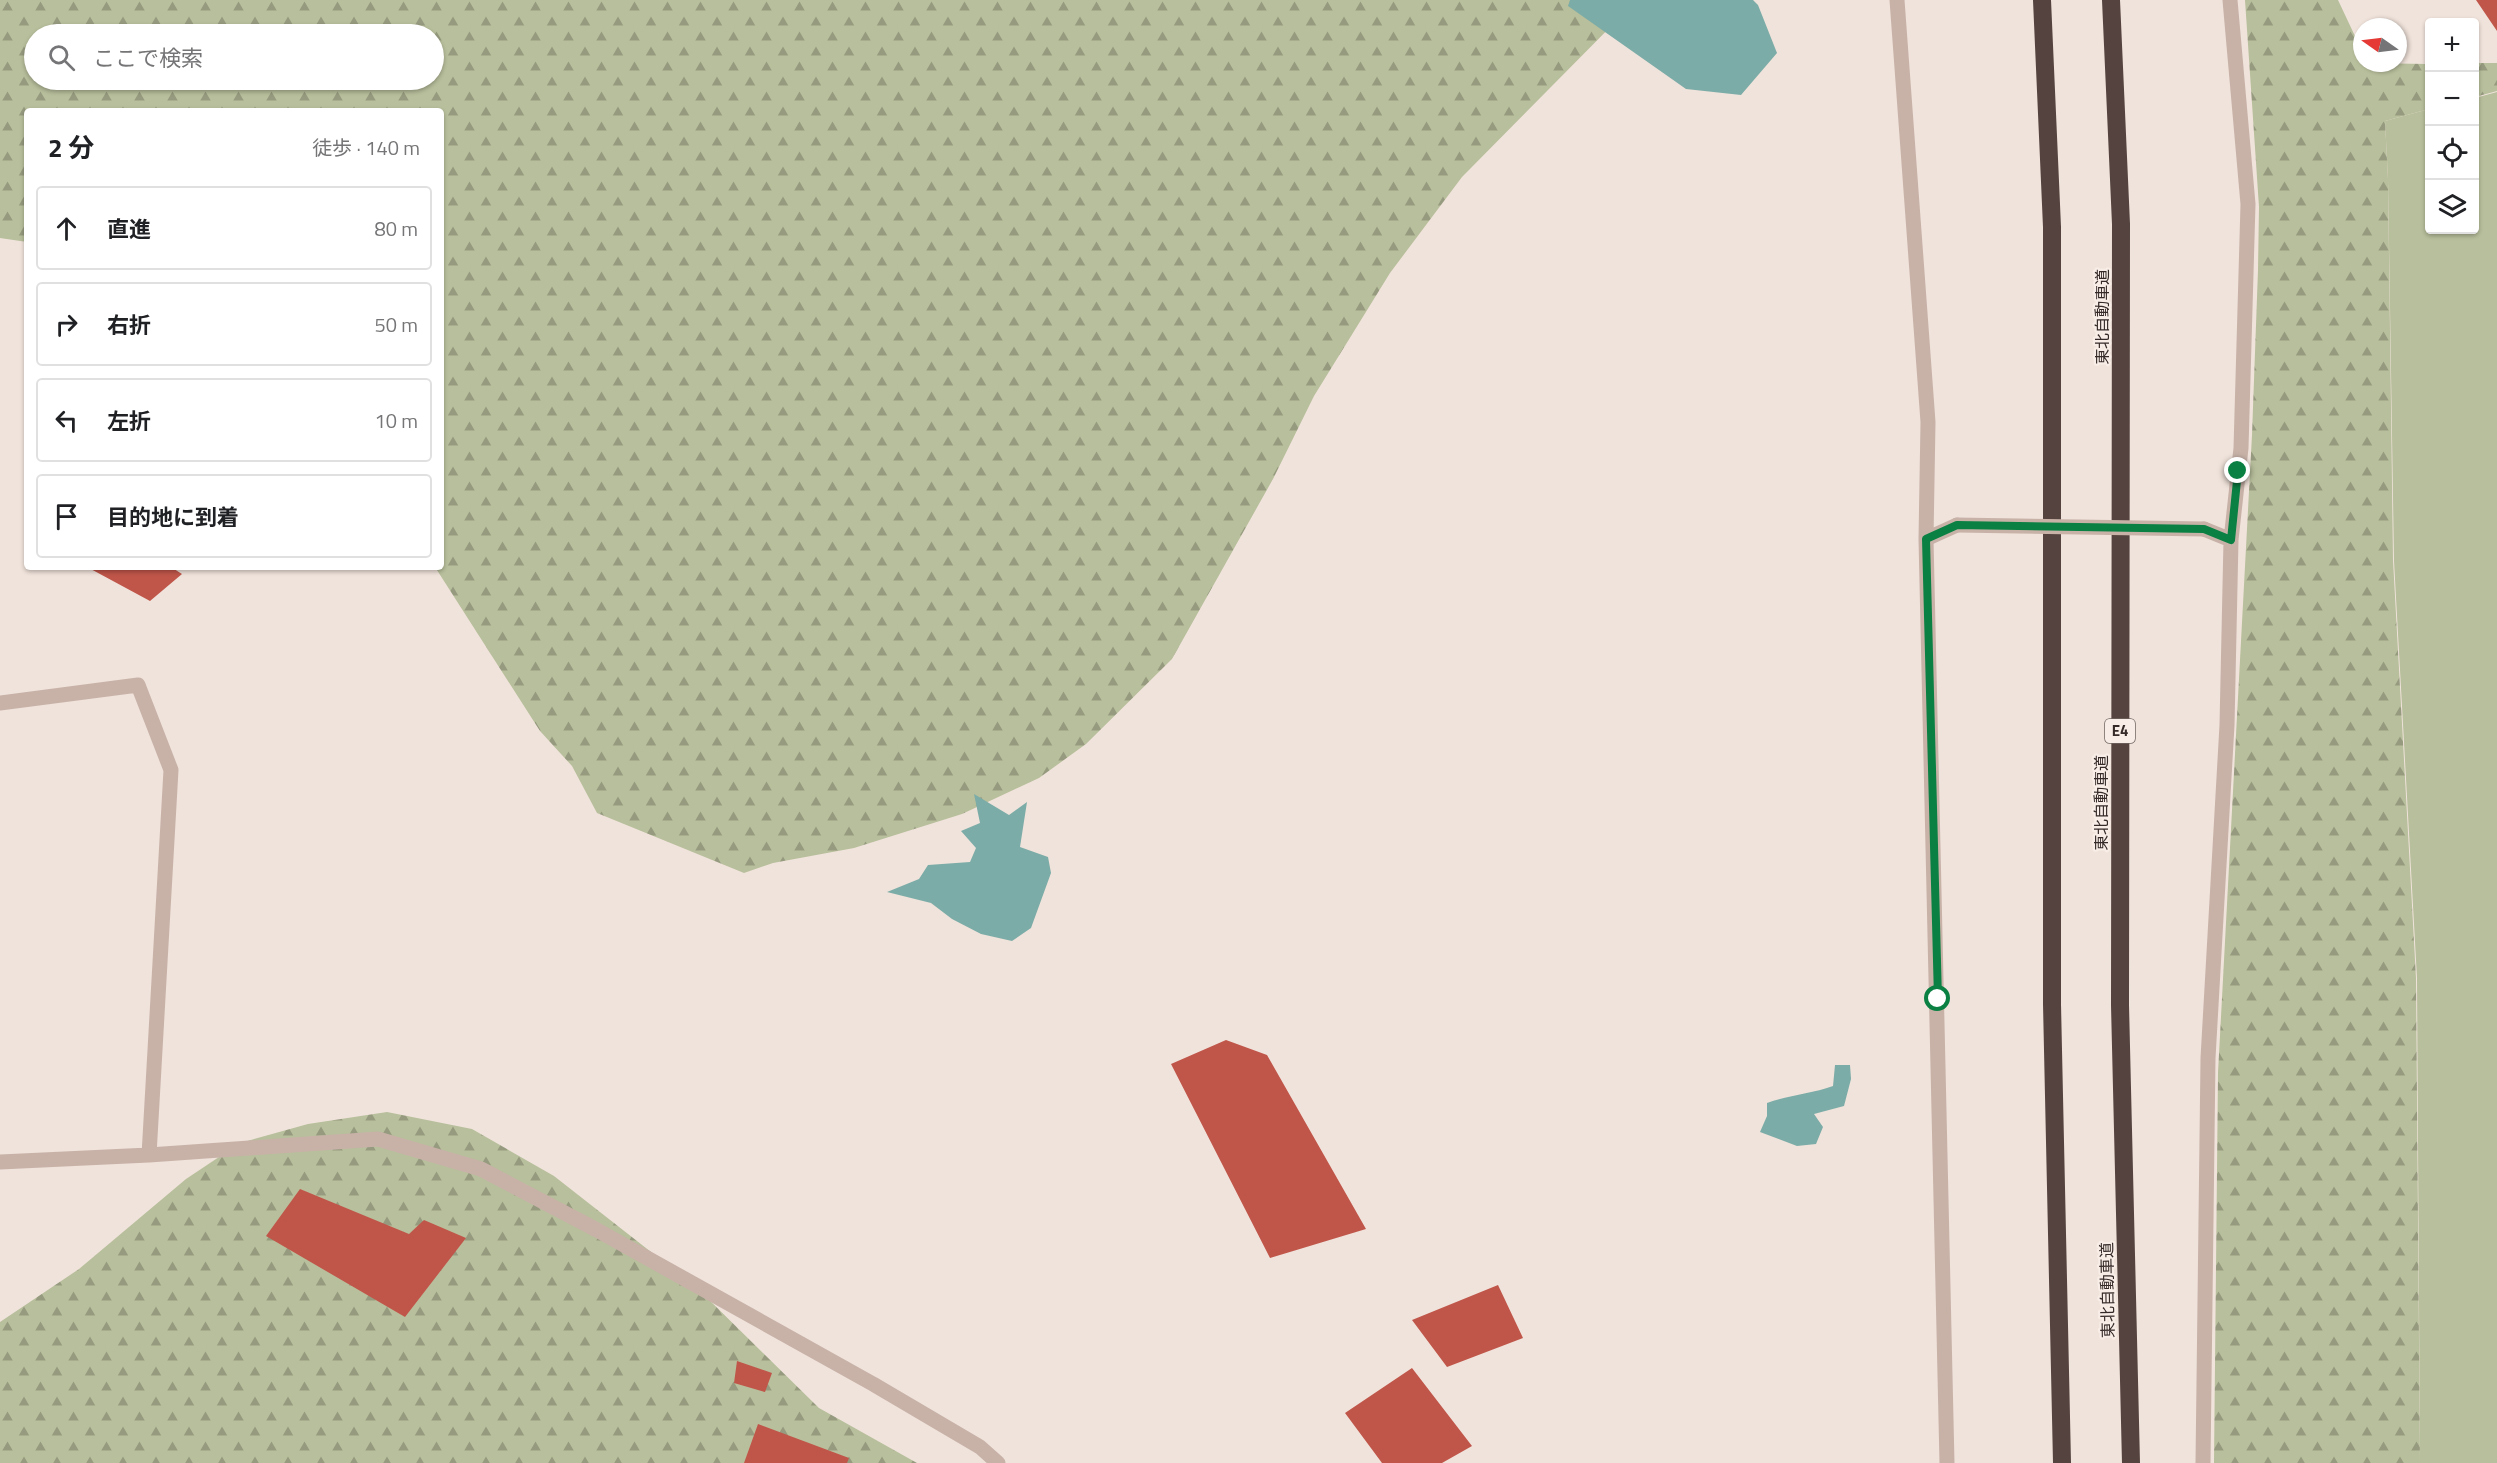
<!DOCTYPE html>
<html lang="ja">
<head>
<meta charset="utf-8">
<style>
  :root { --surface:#fff; --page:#f2f2f2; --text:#202124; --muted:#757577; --line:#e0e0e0 }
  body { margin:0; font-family:"Titillium Web","Noto Sans JP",sans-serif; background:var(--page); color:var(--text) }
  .controls { position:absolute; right:18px; top:18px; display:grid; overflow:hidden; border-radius:6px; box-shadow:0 2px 4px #0004 }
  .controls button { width:54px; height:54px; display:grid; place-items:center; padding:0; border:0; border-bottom:2px solid var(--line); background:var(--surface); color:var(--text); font:30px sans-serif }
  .compass { position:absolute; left:2353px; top:18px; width:54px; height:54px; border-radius:50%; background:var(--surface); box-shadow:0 2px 4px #0004; rotate:284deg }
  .stop { position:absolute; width:18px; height:18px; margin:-14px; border:4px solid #0b8043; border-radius:50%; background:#fff }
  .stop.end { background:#0b8043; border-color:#fff; box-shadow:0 2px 6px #0008 }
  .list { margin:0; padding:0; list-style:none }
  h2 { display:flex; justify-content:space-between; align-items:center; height:78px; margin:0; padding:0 24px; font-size:26px }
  h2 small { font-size:20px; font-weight:400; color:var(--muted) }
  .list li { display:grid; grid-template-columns:39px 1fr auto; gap:18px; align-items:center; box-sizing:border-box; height:84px; margin:0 12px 12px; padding:0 12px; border:2px solid var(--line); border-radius:6px }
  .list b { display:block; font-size:22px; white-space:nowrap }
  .list em { font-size:20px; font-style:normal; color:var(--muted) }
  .icon { flex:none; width:33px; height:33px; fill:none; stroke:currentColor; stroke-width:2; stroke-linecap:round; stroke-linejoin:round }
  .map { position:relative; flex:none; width:2497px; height:1463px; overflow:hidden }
  .search { position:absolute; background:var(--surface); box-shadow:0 2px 4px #0004; left:24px; top:24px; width:420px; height:66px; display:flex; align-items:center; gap:15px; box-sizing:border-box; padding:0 21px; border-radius:33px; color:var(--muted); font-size:22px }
  .panel { position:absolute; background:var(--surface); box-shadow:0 2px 4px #0004; left:24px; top:108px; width:420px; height:462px; border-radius:6px }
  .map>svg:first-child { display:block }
</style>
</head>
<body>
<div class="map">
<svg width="2497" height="1463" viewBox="0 0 2497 1463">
  <defs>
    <pattern id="forest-firs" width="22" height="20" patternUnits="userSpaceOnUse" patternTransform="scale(1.5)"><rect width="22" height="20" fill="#b8bf9c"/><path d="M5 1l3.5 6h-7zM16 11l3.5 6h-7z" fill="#969b7f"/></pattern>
  </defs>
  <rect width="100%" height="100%" fill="#f0e3db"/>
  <!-- green -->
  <path fill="#b8bf9c" d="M2497,92v1371h-77l-3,-485 -23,-417 -6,-382 -3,-58 44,-12 1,121h44l1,-132z"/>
  <!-- forest -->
  <path fill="url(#forest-firs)" fill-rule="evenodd" d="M0,0h1637l-175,177 -72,96 -76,123 -41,83 -101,180 -86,85 -47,34 -77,36 -108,34 -81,15 -29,10 -147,-60 -25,-47 -32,-35 -105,-164h6v-456h-414v131l-27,-4zM34,34h400v46h-400z
    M2245,0h93l24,51v12l67,1v45l-44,12 3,58 5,381 23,418 4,485h-206l4,-390 34,-638 6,-165 1,-63z
    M2475,63h22v28l-22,6z
    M387,1112l85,17 82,47 143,112 122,120 98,55h-917v-141l79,-53 107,-90 54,-36 68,-19z"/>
  <!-- water -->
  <path fill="#7caca7" d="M1570,0h183l5,5 19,48 -36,42 -55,-6 -118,-83z
    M974,794l35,21 18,-13 -7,45 28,10 3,16 -20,55 -19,13 -31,-7 -29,-15 -21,-16 -44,-11 32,-13 9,-14 42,-3 6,-14 -15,-17 19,-8z
    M1835,1065h15l1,14 -7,27 -30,8 9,13 -7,17 -19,2 -37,-14 7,-16v-13c22,-8 44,-9 66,-17z"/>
  <!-- building -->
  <path fill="#c0564a" d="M2476,0h21v31z
    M87,567h84l11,7 -32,27z
    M1226,1040l41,15 99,174 -96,29 -99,-194z
    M300,1189l109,45 15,-14 42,18 -61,79 -139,-81z
    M1498,1285l25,53 -76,29 -35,-47z
    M737,1361l35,12 -7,19 -31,-9z
    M1412,1368l60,78 -30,17h-60l-37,-50z
    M758,1424l91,34 -2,5h-103z"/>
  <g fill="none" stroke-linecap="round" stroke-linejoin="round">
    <!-- minor -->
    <path stroke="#c8b2a8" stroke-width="15" d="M1897,0l31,422 -2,117 21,924
      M2204,529l27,11
      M1926,539l31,-14
      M0,703l138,-18 33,85 -22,385
      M0,1162l149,-7 229,-16 103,30 116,61 276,154 107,63 18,16
      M2203,1463l5,-405 19,-333 4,-185 10,-92 7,-244 -18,-204"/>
    <!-- highway -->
    <path stroke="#55433f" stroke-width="18" d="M2042,0l10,227v777l10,459
      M2111,0l10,224 -1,781 11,458"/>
    <!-- minor-bridge -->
    <path stroke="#c8b2a8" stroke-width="15" d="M1957,525l247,4"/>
  </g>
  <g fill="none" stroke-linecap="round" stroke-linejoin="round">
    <!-- route -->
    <path stroke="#0b8043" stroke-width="8" d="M1938,999l-12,-460 31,-14 247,4 27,11 7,-69"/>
  </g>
  <g text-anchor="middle" stroke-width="4.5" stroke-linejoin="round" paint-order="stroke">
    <!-- shield labels -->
    <rect fill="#f8eee7" stroke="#706561" stroke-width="1.5" x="2105" y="719" width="30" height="24" rx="4.5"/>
    <g font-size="15" font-weight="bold" fill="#352a28">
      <text x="2120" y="736">E4</text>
    </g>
    <!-- street labels -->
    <g font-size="16" fill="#352a28" stroke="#f8eee7">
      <text transform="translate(2102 317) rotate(-90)" y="6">東北自動車道</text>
      <text transform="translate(2101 803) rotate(-90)" y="6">東北自動車道</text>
      <text transform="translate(2107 1290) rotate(-91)" y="6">東北自動車道</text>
    </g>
  </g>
</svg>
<div class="controls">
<button>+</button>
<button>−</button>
<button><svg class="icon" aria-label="locate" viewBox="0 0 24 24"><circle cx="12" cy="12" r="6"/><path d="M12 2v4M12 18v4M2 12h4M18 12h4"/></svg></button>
<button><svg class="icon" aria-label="layers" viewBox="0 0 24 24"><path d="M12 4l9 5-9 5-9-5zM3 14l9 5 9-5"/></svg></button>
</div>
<svg class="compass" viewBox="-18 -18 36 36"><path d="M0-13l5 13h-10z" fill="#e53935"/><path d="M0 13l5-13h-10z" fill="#757577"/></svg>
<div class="stop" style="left:1938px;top:999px"></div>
<div class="stop end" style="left:2238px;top:471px"></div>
<div class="search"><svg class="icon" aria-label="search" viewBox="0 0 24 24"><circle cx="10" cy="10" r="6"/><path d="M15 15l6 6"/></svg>ここで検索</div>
<section class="panel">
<h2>2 分<small>徒歩 · 140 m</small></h2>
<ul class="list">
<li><svg class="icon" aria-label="ahead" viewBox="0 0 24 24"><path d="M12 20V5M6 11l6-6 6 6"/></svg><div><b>直進</b></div><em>80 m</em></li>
<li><svg class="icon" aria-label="right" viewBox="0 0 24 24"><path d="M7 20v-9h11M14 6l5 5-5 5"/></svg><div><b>右折</b></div><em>50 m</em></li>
<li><svg class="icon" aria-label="left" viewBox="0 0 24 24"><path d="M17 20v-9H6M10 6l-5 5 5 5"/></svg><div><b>左折</b></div><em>10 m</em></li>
<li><svg class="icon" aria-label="arrive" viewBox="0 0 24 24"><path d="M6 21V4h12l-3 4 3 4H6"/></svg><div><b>目的地に到着</b></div></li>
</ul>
</section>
</div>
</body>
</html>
